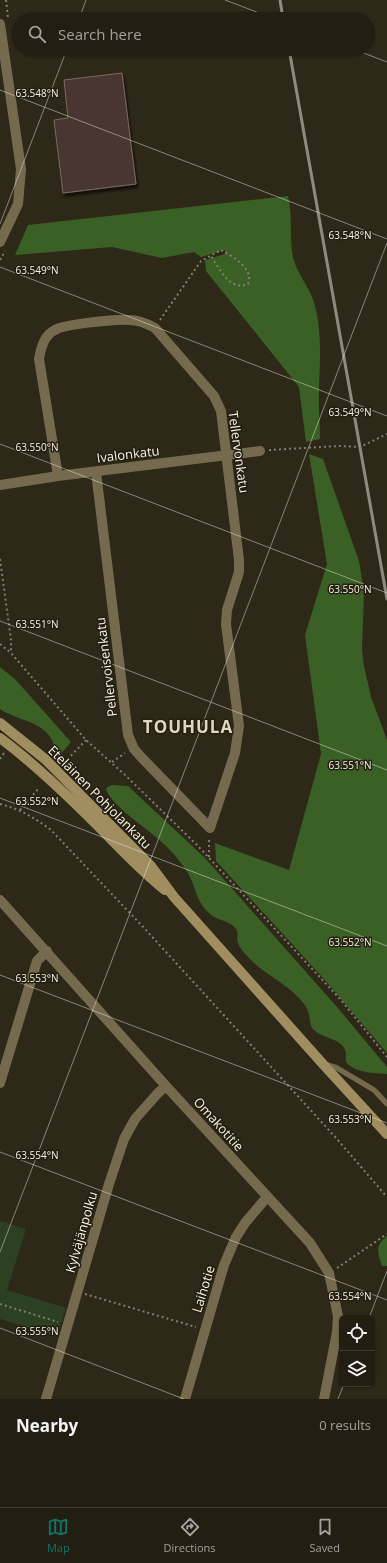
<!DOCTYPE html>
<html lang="en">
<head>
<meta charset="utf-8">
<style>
  :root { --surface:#221e12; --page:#2e2b20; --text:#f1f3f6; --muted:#a2a29f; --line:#3f3c32; --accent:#0f766e }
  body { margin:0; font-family:"Open Sans",sans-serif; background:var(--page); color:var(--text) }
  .controls { position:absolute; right:12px; bottom:12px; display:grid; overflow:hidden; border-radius:6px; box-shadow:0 1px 3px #0004 }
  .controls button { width:36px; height:36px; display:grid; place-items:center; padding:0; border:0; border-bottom:1px solid var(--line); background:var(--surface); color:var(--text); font:20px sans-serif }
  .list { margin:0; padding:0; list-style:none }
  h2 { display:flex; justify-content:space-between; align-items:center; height:52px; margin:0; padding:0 16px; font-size:17px }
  h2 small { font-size:13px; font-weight:400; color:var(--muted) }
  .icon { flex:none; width:22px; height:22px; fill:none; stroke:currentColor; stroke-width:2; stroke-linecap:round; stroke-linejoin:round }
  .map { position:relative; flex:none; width:387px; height:1399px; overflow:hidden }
  .search { position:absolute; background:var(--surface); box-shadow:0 1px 3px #0004; left:12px; right:12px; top:12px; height:44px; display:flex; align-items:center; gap:10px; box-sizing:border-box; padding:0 14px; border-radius:22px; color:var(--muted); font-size:15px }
  .sheet { height:108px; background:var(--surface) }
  nav { display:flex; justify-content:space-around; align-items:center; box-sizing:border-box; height:56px; border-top:1px solid var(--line); background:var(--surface); font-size:11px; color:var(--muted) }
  nav a { display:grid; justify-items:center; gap:2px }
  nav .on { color:var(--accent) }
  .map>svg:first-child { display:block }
</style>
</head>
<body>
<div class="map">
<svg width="387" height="1399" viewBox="0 0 387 1399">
  <defs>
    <filter id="shadow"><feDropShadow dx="2" dy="3.5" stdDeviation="1" flood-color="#0009"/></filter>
  </defs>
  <rect width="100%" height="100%" fill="#2e2818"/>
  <!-- green -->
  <path fill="#2c4122" d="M0,1221l26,8 -19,61 59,18 -9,28 -57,-17z"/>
  <!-- forest -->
  <path fill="#3a6026" d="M288,196c5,20 1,41 5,61 4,18 18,31 22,49 7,27 5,55 4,82 -1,17 1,34 1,51l-14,3 -7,-55 -93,-116 -1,-11 20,-6v-4l-24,7 -7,-5 -32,6 -50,-11 -97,8 13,-30z
    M309,454l14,5 36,102 5,31 -2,58 2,16 7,31 16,43v313l-63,-74 -108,-118 -1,-18 74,27 32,-116 -16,-119 22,-71z
    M0,667l15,12 56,63 -11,13 -5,-3c-2,-4 -1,-8 -3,-12 -9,-19 -37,-20 -52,-31z
    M112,785l16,1 77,72 132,149 50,60v7c-13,-1 -32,-1 -41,-12 -1,-4 1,-8 -1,-12 -4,-12 -24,-12 -32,-21 -5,-6 -1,-15 -9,-25 -13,-18 -35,-27 -51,-42 -5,-5 -13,-13 -15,-19 -2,-5 1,-10 -2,-14 -6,-9 -19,-8 -26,-15 -15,-14 -13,-24 -21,-39 -8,-14 -20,-27 -32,-37 -11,-10 -50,-36 -51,-50z
    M387,1236v30h-5c-4,-13 -8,-20 5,-30z"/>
  <!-- building -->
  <path fill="#483530" stroke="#7e6963" filter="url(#shadow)" d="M122,73l14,111 -73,9 -9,-73 14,-2 -4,-38z"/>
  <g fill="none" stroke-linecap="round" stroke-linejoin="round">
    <!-- path -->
    <path stroke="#827e70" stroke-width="2" stroke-dasharray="2 3" stroke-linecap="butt" d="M6,0l2,18
      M0,260l5,-9
      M160,320l41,-59 20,-11c12,7 33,18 27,34 -18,8 -29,-16 -37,-28
      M269,450l70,-4 21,1 27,-13
      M0,559l11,81v13
      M0,644l11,9 75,87 38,34 73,71 144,155 46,57
      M0,759l4,-6
      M112,762l13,-9
      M64,763l22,-23
      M0,804c20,5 35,14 51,26l94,99 192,210 50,58
      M20,810l19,-22
      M209,857v-19
      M337,1268l50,-34
      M85,1294l111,33
      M0,1304l58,18"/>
    <!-- service -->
    <path stroke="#756a4e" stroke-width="5.5" d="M324,1064l13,4 37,22 13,14"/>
    <!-- minor -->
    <path stroke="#756a4e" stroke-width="10" d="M0,24l21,145 -3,35 -18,38
      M58,476l-19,-117c2,-11 5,-24 16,-29 9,-6 62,-11 74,-10 10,0 17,3 26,8l59,68 7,15 18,149v12l-12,38 -1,14 13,102 -4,27 -25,75 -68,-70 -8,-9 -6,-14 -32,-263
      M0,485l58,-9 202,-25
      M0,900l166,186 144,157 19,30 9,43 -1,16 -13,67
      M0,1083l37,-122 10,-10
      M46,1399l63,-215 15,-45 11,-20 23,-26 8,-7
      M185,1399l39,-134 12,-28 9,-14 22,-26"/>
    <!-- secondary -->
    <path stroke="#a08e61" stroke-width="10" d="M0,723l45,36 106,107 23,31 148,166 65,71
      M0,738c35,26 65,55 96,86 23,23 44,46 69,66"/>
    <!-- rail -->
    <path stroke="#8f8b7d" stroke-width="3" d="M280,0l3,19
      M289,49l98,550"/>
  </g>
  <!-- ticks -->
  <path fill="none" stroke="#f6f3e8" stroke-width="1" stroke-opacity="0.45" d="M225,0l50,19M79,19l7,-19M353,49l34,13M0,90l387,149M0,224l67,-175M0,267l387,149M0,444l387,149M0,621l387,149M0,798l387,148M0,975l387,148M0,1152l387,148M0,1252l387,-1009M369,1318l18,-47M0,1328l184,71M338,1399l6,-15"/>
  <g text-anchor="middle" stroke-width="3" stroke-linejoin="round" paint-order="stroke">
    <!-- street labels -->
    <g font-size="13" fill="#f6f3e8" stroke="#241e0e">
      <text transform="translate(239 452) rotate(82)" y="5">Tellervonkatu</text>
      <text transform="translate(128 454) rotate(-7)" y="5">Ivalonkatu</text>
      <text transform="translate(106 667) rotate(-97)" y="5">Pellervoisenkatu</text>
      <text transform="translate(100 797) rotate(45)" y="5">Eteläinen Pohjolankatu</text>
      <text transform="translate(219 1124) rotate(48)" y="5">Omakotitie</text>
      <text transform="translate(81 1232) rotate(-74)" y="5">Kylväjänpolku</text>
      <text transform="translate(203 1289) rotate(-73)" y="5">Laihotie</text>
    </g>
    <!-- district labels -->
    <g font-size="17" font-weight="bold" letter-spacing="1" fill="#dfd7c2" stroke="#241e0e">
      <text x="188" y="733">TOUHULA</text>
    </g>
  </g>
  <g font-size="10" text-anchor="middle" fill="#f6f3e8" stroke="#241e0e" stroke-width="3" stroke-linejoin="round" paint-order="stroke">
    <text x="37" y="97">63.548°N</text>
    <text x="350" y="239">63.548°N</text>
    <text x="37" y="274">63.549°N</text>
    <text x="350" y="416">63.549°N</text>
    <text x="37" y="451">63.550°N</text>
    <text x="350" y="593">63.550°N</text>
    <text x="37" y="628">63.551°N</text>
    <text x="350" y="769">63.551°N</text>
    <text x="37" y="805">63.552°N</text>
    <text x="350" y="946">63.552°N</text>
    <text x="37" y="982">63.553°N</text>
    <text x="350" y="1123">63.553°N</text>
    <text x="37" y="1159">63.554°N</text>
    <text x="350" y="1300">63.554°N</text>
    <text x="37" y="1335">63.555°N</text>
  </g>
</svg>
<div class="controls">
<button><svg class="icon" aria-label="locate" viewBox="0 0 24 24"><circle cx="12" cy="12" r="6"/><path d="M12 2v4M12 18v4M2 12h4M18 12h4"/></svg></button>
<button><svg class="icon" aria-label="layers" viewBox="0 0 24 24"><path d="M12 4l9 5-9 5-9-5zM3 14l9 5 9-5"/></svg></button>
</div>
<div class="search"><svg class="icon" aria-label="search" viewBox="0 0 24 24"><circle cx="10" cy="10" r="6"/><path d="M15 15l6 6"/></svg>Search here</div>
</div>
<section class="sheet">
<h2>Nearby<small>0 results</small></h2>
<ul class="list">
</ul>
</section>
<nav>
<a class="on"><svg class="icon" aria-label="map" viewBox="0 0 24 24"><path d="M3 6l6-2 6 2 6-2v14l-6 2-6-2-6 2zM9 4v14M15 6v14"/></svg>Map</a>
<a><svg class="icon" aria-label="directions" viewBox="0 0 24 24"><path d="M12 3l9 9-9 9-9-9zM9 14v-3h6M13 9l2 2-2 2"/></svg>Directions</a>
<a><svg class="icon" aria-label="saved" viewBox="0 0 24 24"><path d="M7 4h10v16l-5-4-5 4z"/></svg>Saved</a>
</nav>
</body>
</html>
